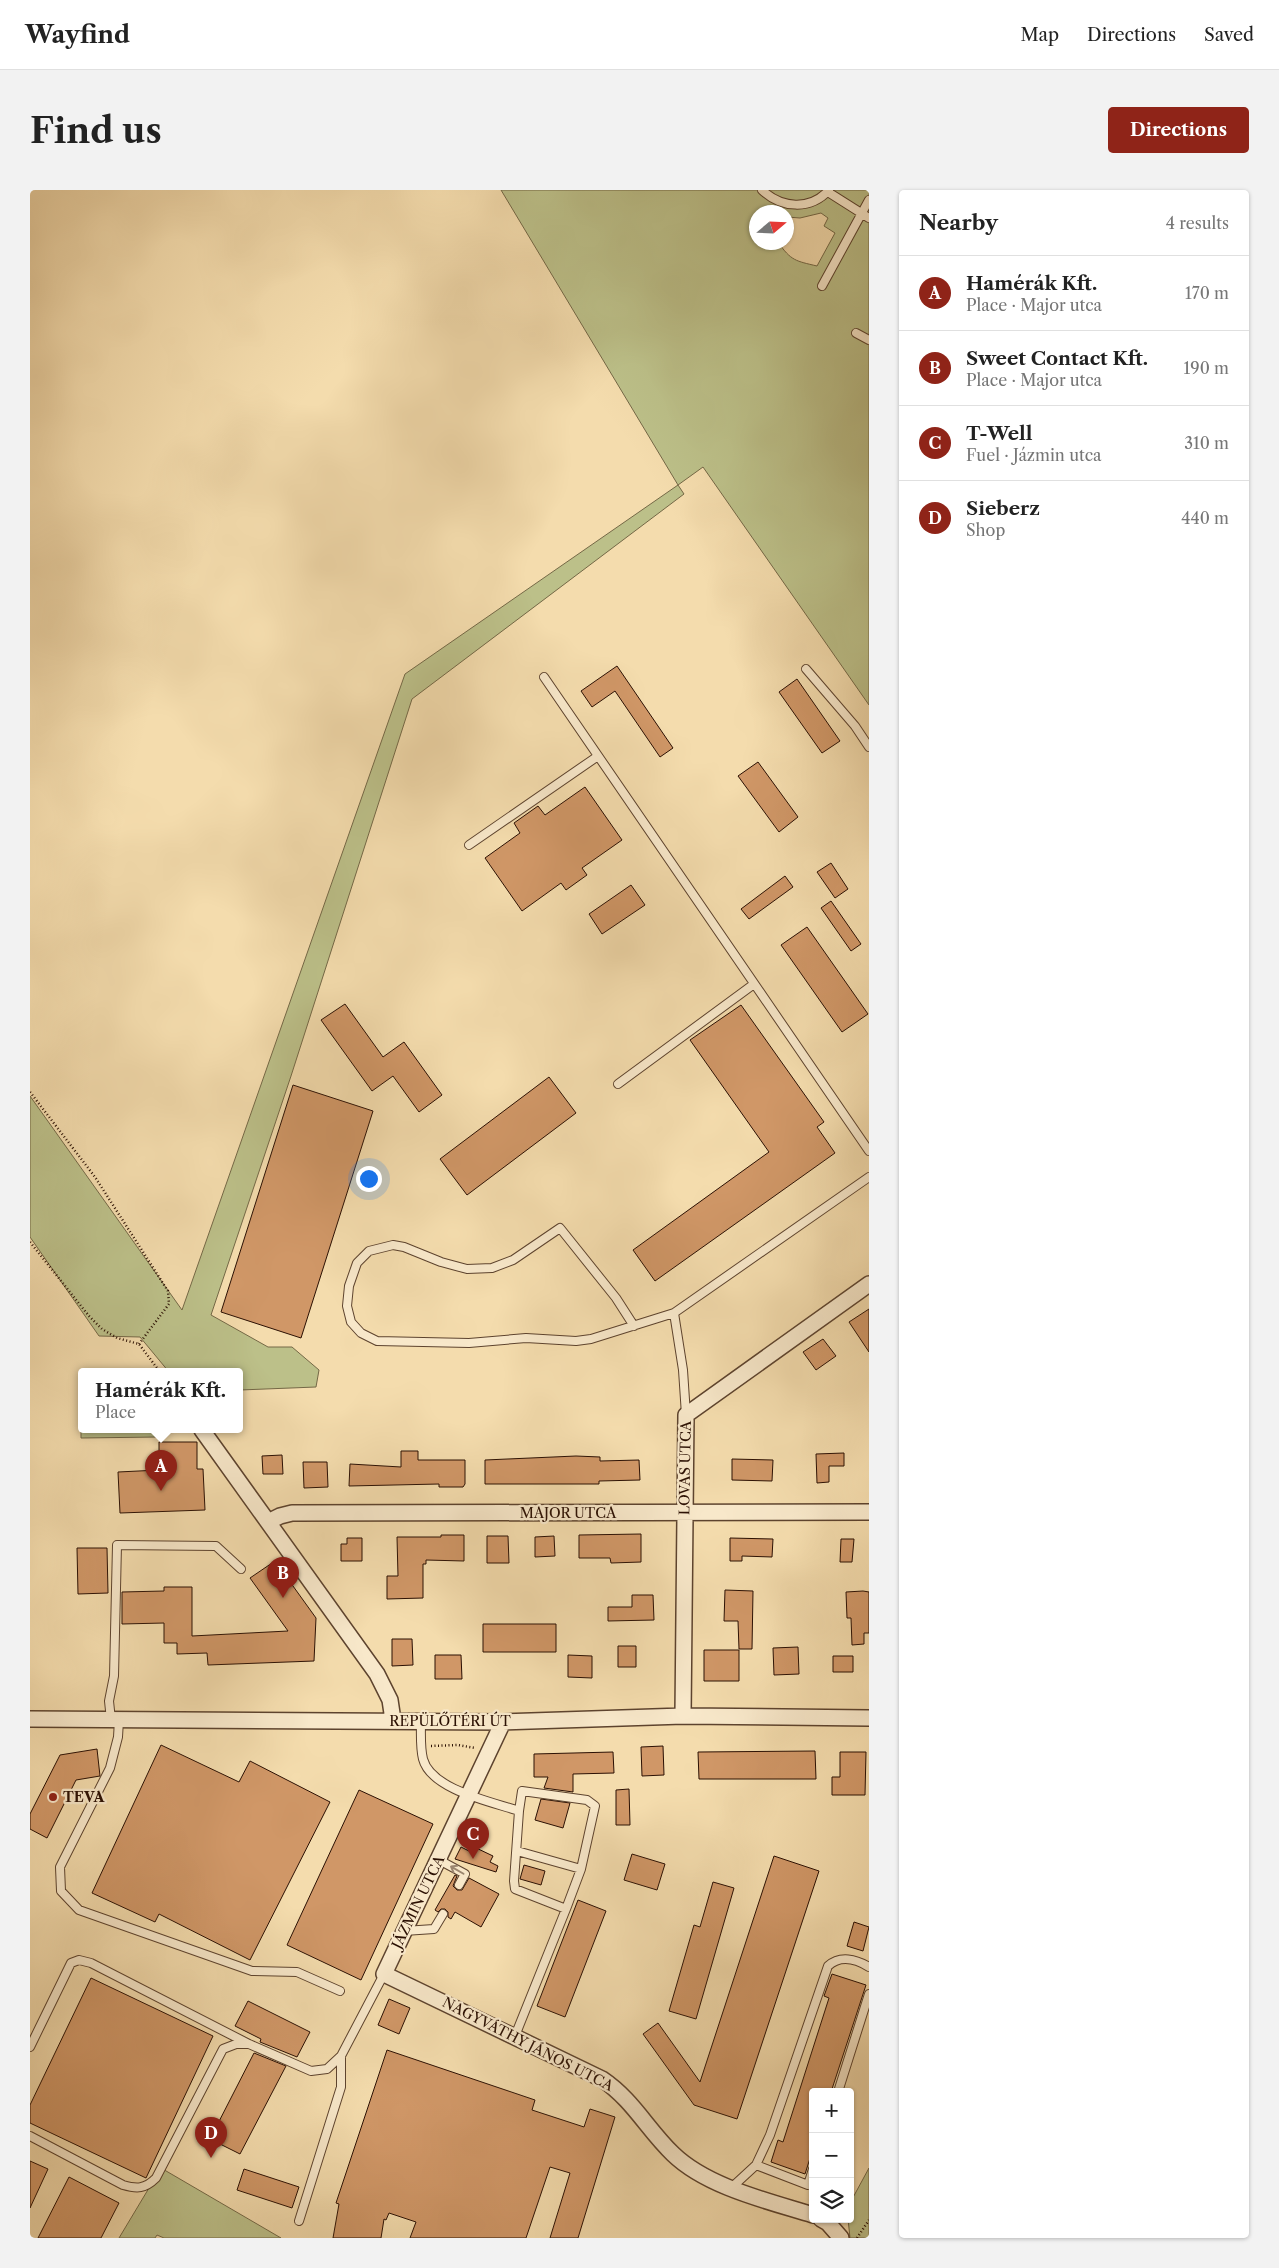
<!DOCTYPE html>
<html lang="en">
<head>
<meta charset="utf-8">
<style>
  :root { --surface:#fff; --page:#f2f2f2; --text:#222; --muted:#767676; --line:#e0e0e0; --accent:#8f2418 }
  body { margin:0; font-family:"Libre Caslon Text",serif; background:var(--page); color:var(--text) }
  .controls { position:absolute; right:15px; bottom:15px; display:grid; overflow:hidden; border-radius:5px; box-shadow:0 1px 4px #0004 }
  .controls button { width:45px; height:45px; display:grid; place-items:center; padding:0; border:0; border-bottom:1px solid var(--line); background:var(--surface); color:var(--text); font:25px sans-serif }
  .compass { position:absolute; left:719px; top:15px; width:45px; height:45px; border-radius:50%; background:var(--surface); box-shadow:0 1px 4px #0004; rotate:71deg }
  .you { position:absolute; left:338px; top:988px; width:18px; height:18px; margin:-12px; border:4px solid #fff; border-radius:50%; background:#1a73e8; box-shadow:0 0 0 8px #1a73e833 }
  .badge { display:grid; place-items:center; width:32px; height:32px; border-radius:50%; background:var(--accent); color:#fff; font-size:16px; font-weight:700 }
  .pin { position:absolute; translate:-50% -41px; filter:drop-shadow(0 1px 2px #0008) }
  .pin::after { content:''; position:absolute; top:26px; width:18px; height:15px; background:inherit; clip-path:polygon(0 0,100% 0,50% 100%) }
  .popup { position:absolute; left:48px; top:1178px; width:165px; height:65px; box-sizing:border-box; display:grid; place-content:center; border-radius:5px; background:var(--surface); filter:drop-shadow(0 1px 4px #0005); font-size:16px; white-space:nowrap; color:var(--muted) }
  .popup b { font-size:19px; color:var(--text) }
  .popup::after { content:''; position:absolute; left:50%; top:100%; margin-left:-10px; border:10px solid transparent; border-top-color:var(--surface) }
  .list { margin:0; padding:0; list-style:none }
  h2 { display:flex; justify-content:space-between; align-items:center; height:65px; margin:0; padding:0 20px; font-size:21px }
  h2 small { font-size:16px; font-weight:400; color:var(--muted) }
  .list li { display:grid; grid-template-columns:32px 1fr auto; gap:15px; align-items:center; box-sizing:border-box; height:75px; padding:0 20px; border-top:1px solid var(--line) }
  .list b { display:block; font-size:19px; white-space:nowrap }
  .list p { margin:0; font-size:16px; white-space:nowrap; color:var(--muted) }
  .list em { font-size:16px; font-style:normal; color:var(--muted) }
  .icon { flex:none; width:28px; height:28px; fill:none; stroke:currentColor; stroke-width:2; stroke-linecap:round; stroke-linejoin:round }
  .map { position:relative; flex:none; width:839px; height:2048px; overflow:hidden; border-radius:5px }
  header { display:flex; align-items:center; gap:30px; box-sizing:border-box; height:70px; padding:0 25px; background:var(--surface); border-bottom:1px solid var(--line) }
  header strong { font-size:24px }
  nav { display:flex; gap:28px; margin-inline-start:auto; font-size:18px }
  .intro { display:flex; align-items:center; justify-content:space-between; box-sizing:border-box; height:120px; padding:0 30px }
  h1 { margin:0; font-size:35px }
  .button { padding:12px 22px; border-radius:5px; background:var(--accent); color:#fff; font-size:18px; font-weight:700 }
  main { display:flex; gap:30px; padding:0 30px }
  aside { flex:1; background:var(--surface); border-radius:5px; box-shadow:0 1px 4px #0004 }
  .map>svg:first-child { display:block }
</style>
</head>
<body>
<header>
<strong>Wayfind</strong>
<nav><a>Map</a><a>Directions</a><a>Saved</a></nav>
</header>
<div class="intro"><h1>Find us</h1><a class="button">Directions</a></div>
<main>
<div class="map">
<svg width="839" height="2048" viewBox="0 0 839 2048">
  <rect width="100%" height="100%" fill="#f4dcad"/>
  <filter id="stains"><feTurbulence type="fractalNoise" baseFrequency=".004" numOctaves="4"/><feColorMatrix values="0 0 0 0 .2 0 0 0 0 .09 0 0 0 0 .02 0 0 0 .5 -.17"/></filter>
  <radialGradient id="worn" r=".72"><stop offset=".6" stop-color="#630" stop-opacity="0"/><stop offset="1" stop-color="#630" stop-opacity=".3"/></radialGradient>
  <!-- green -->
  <path fill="#bcc089" stroke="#746846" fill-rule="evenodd" d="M471,0h368v515l-166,-238 -25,18 6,9 -272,205 -121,377 -80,239 57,32h24l27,23 -3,17 -76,3v-18h-71l-29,-35 -41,-1 -69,-99v-141l152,214 223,-636 273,-189zM726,22h30l1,5 13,1 21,-5 7,5 -4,8 11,7 -18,33c-21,-5 -26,-5 -39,-24h-22z
    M51,1199l1,41h75v7l-76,1z
    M131,1978l120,70h-117l-7,-3 -2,3h-36z
    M839,1978v70h-19l-2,-19h2v-16z"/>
  <!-- building -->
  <path fill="#d09767" stroke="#2b1003" d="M587,476l56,82 -13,9 -45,-66 -23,16 -11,-16z
    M767,489l43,62 -18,12 -43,-61z
    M728,572l40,55 -19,15 -41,-56z
    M555,597l37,53 -40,28 5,7 -21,15 -5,-7 -39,28 -37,-53 35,-25 -6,-10 24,-17 7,9z
    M801,673l17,26 -13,9 -18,-26z
    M755,686l8,11 -44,32 -8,-10z
    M601,695l14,20 -43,29 -13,-20z
    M801,711l30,43 -10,7 -30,-43z
    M777,737l61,87 -26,18 -61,-87z
    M315,814l38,53 21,-15 38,53 -23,17 -26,-36 -21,15 -51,-71z
    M711,815l83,117 -7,5 18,26 -180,128 -22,-31 136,-98 -79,-112z
    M519,887l27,36 -109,82 -27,-36z
    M263,895l80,26 -72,227 -80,-26z
    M839,1119v43l-20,-30z
    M793,1149l13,17 -20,14 -13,-18z
    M129,1252h38v27h6l2,41 -85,3 -2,-41 41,-2z
    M371,1261h17v9h47v24l-2,3h-24v-3l-90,2 1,-22 51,3z
    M814,1263v13h-15v16l-12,1 -1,-29z
    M252,1265l1,19h-20l-1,-18z
    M546,1266l24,1v4l39,-1 1,20 -41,1v3h-114v-24z
    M702,1269l41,1 -1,21 -40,-1z
    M273,1272h24l1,25 -24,1z
    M611,1344v28l-30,1 -1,-5h-31v-23z
    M411,1345h23v26l-38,-1v4h-3v34l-36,1v-23h11l-1,-39h44z
    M457,1346h21l1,27h-22z
    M524,1346l1,20 -20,1v-20z
    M317,1348h15v23h-21v-17h6z
    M700,1348l43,1 -1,18 -30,-1v5h-12z
    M811,1349h13l-2,23h-12z
    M47,1358h30l1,45 -30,1z
    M245,1371l41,57 -2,43 -106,4 -1,-12 -30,1v-11h-13v-20l-42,1v-32l42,-1v-4h28v49l96,-5 -38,-53z
    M695,1400l28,1 -1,58h-13l-1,-28h-14z
    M833,1401l6,1v41h-5v11l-12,1 -1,-27h-4l-1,-26z
    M602,1405h21l1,25 -46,1v-14h24z
    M453,1434h73v28h-73z
    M362,1449h20l1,26 -21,1z
    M588,1456h18v21h-18z
    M768,1457l1,27 -25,1 -1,-27z
    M674,1460h35v31h-35z
    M405,1465h26l1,24h-27z
    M538,1465l24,1v22l-24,-1z
    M803,1466h20v16h-20z
    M131,1555l78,37 11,-21 80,41 -80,158 -91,-46 -4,8 -63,-29z
    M633,1556l1,29 -22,1 -1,-29z
    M67,1559l3,27 -24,4 -29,58 -17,-9v-15l30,-59z
    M785,1561l1,28h-117l-1,-27z
    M583,1562l1,21 -41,1v18l-29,-4 4,-11h-14v-23z
    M810,1562h26l-1,43h-33v-18h8z
    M599,1599l1,36h-14v-35z
    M329,1600l74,34 -72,156 -74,-35z
    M511,1609l29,4 -7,25 -28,-8z
    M442,1656l21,10 -3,6 8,4 -2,6 -41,-13 6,-12 8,4z
    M602,1664l33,10 -8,26 -33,-10z
    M744,1666l45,15 -82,248 -43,-14 -51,-71 15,-11 42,59z
    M494,1675l21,6 -4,14 -21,-6z
    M425,1685l2,1 -4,10 4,4h5l7,-12 30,16 -18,33 -26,-15 -4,7 -3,-2v-5l-3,-3h-4l-3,3 -3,-2z
    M683,1692l21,6 -38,131 -27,-8 25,-86 6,2z
    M548,1710l28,11 -41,106 -28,-11z
    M824,1732l15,5 -6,24 -16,-5z
    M802,1784l34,11 -35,107h-18v57l-8,25 -34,-12 7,-22 5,2 46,-144 -5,-2z
    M61,1788l122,58 -67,142 -116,-55v-18z
    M359,1809l21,9 -11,26 -21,-9z
    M218,1811l62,31 -13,25 -37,-15 1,-3 -26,-13z
    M357,1860l148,50 -3,10 52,17 6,-18 25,8 -37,121h-28l20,-65 -20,-6 -24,71h-116l6,-16 -27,-9 -3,7 -2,-1 -3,19h-48l6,-34 -3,-1z
    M224,1863l32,13 -46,88 -30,-15z
    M0,1971l18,8 -18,39z
    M214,1979l55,18 -7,21 -55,-18z
    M39,1987l50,26 -18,35h-63z"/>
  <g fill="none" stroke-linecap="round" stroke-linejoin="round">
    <defs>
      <path id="lane" d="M732,0c19,18 48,21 67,0
        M798,2l41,26
        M792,96l47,-86
        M826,143l13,7
        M776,479l49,57 14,21
        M514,487l325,474
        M439,655l129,-89
        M588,894l136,-100
        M604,1136l-18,-28 -56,-70 -47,32 -21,8 -25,1 -26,-7 -37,-15 -11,-2 -24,6 -12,12 -8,23 -2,20 4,16 10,11 16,8 92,2 57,-5 50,3 15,-2 83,-26
        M656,1225l-3,-45 -9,-57 195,-136
        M81,1530l-2,-19 5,-25 3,-131 99,1 25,23
        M89,1530l-1,17 -8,31 -50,99 1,24 18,19 173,61 45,1 43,19
        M391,1530c0,13 -1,27 2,39 8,31 70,43 96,52l-5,70 1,8 51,20 15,-40 14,-63 -8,-6 -65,-9 -3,20
        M487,1661l64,18
        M409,1670l26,14 -6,11
        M374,1741l30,-2 9,-15
        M485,1846l51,-127
        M0,1857l41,-84 8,-3 12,3 158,81 62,27 16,-2 14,-13
        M808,1902l31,-98
        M0,1946l93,49c14,4 22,4 33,-7l67,-129 13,-5h11
        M726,1975l52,20 5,-16
        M700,1999l26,-24 14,-30 58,-169c12,-11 28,-7 41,1
        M269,2031l42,-134v-31l43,-82"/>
      <path id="street" d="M172,1240l175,244 13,26 3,20
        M238,1332l12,-6 12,-3 577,-1
        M653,1526l3,-301 183,-131
        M0,1529l473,3 180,-6 186,2
        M473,1532l-119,252 218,105c31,21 45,50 71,75 34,33 95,47 140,61
        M791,2029l7,4 13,15"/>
    </defs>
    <!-- lane casing -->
    <use href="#lane" stroke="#5d432e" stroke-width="10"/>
    <!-- street casing -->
    <use href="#street" stroke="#5d432e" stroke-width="18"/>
    <!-- path -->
    <path stroke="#2b1003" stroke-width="2.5" stroke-dasharray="1 2.5" stroke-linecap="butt" d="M0,902l65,85 73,114 1,13 -30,40
      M0,1052l59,74 13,13 15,9 22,6 21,28
      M401,1556l27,-1 17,3
      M827,2048l12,-18"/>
    <!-- lane -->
    <use href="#lane" stroke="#f8e8ca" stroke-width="8"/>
    <!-- street -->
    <use href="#street" stroke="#f8e8ca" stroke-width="15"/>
  </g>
  <!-- one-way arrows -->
  <defs><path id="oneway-shaft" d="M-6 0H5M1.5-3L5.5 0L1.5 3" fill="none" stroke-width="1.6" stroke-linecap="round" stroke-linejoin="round" transform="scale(1.25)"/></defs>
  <use stroke="#9c8770" href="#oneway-shaft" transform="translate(427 1680) rotate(-150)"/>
  <!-- markers -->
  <circle fill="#8f2418" stroke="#f8e8ca" stroke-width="2" cx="23" cy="1607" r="5"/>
  <g text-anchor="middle" stroke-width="4.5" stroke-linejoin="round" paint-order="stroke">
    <!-- street labels -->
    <g font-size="14" fill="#2b1003" stroke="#f8e8ca">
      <text transform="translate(655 1278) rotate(-89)" y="5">LOVAS UTCA</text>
      <text x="538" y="1328">MAJOR UTCA</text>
      <text x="420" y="1536">REPÜLŐTÉRI ÚT</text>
      <text transform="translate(388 1712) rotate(-64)" y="5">JÁZMIN UTCA</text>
      <text transform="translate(498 1854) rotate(27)" y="5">NAGYVÁTHY JÁNOS UTCA</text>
    </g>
    <!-- poi labels -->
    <g font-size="14" font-weight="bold" fill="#2b1003" stroke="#f8e8ca" text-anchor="start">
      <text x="33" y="1612">TEVA</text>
    </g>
  </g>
  <rect width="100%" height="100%" filter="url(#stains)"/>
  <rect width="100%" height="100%" fill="url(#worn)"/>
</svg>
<div class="controls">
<button>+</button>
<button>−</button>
<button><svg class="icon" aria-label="layers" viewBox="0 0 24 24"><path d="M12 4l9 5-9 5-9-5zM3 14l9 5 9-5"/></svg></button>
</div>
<svg class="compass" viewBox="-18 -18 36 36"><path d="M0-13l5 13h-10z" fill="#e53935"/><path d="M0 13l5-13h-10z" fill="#767676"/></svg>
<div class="you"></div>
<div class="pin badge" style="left:131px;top:1301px">A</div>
<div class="popup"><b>Hamérák Kft.</b>Place</div>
<div class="pin badge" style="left:253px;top:1408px">B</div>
<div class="pin badge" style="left:443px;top:1669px">C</div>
<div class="pin badge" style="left:181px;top:1968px">D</div>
</div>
<aside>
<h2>Nearby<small>4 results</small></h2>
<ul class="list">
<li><span class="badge">A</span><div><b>Hamérák Kft.</b><p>Place · Major utca</p></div><em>170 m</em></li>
<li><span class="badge">B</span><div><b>Sweet Contact Kft.</b><p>Place · Major utca</p></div><em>190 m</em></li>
<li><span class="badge">C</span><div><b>T-Well</b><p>Fuel · Jázmin utca</p></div><em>310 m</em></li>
<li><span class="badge">D</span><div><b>Sieberz</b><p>Shop</p></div><em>440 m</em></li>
</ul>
</aside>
</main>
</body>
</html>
